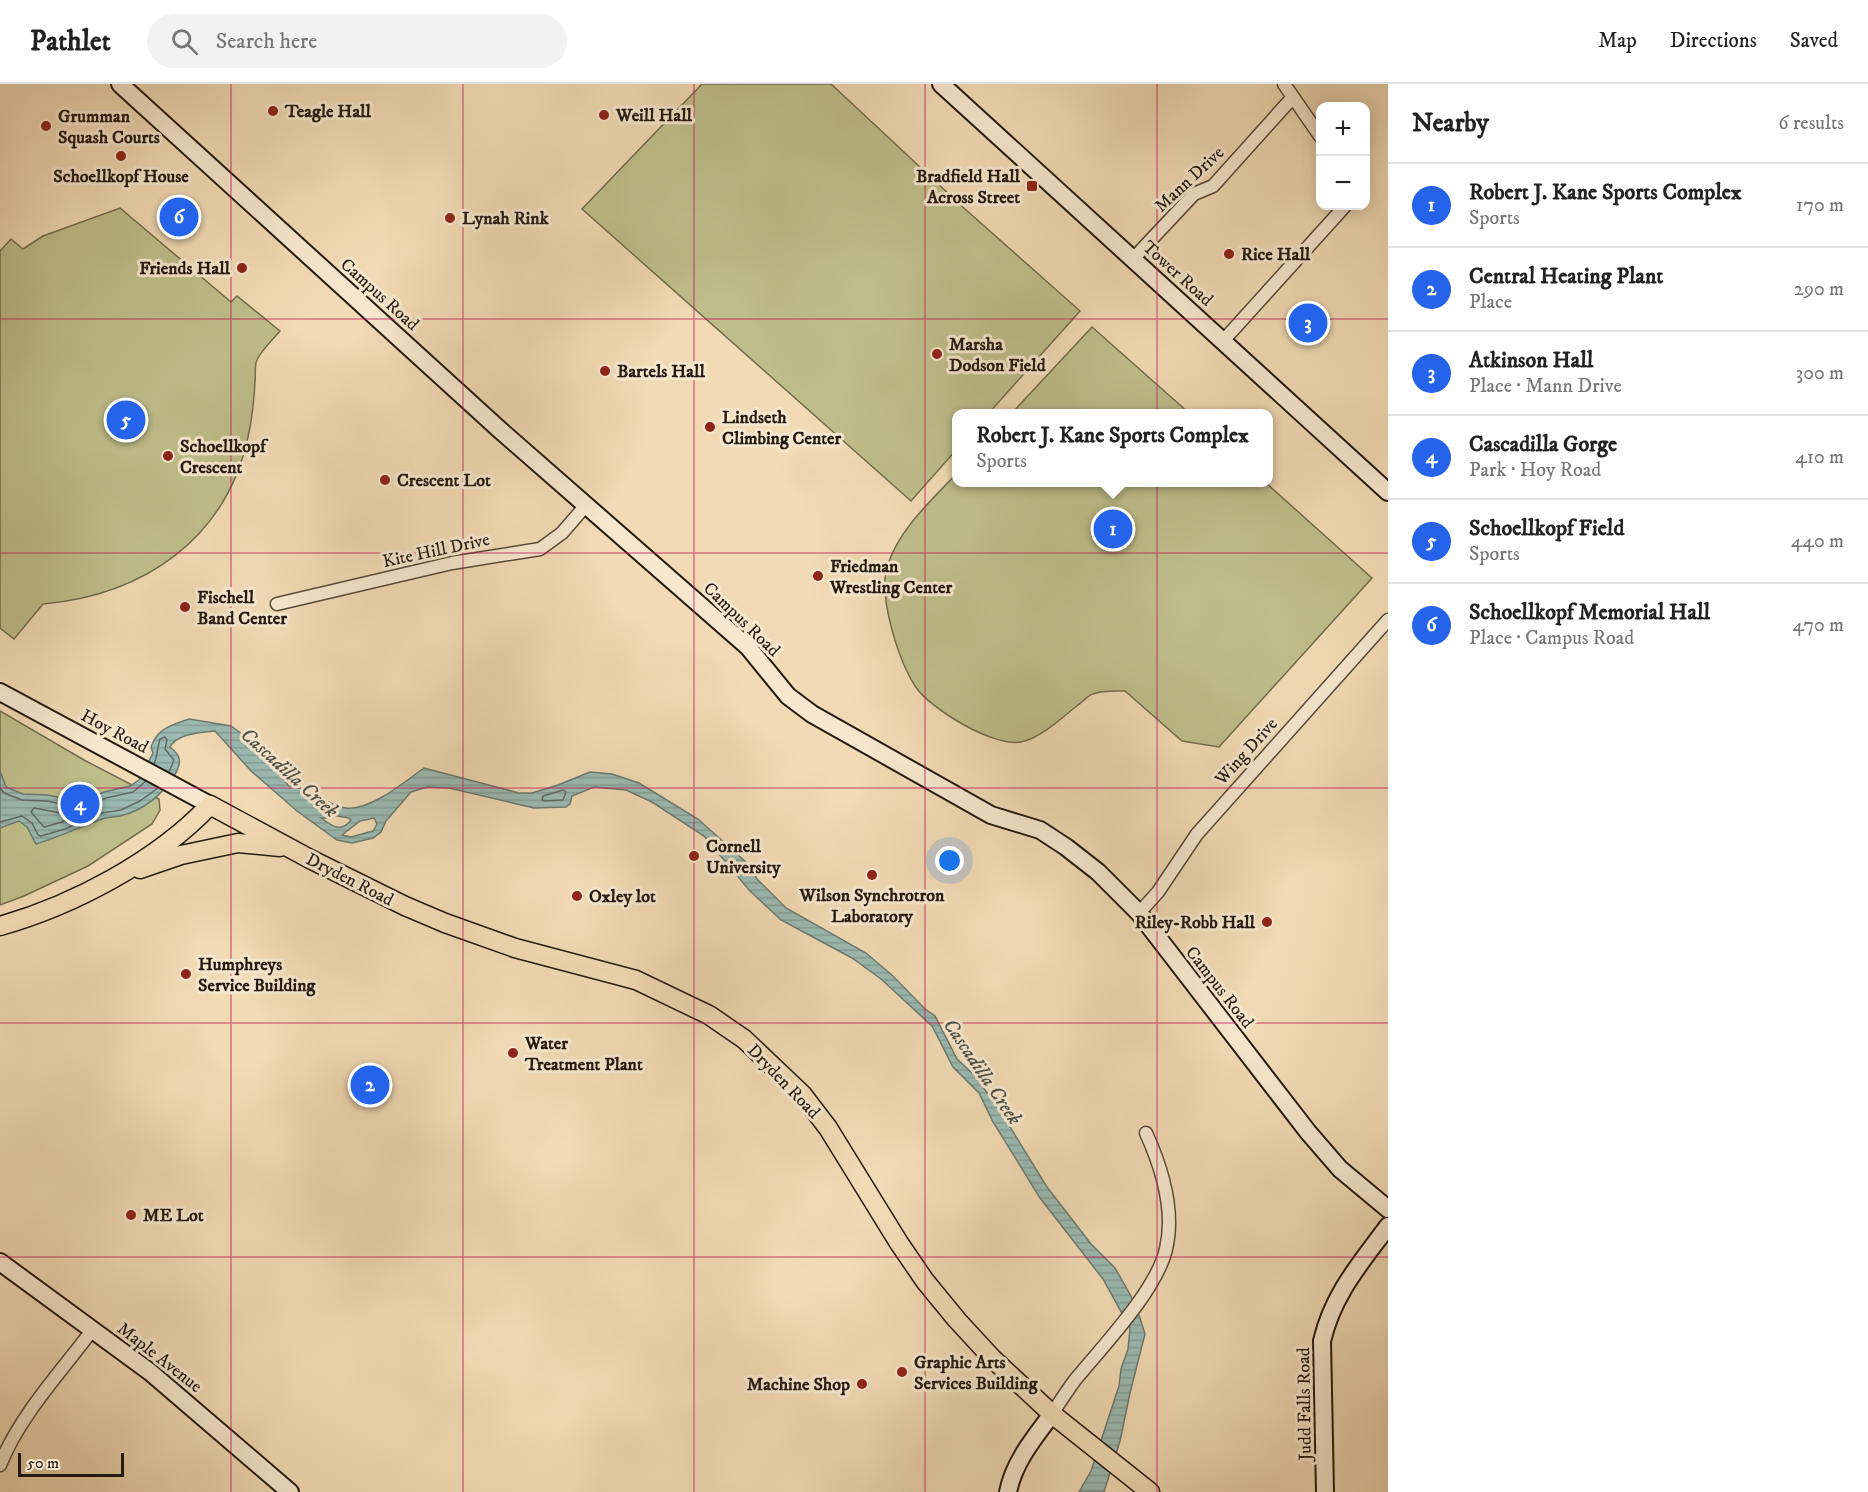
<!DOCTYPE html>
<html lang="en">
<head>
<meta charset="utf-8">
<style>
  :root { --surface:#fff; --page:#f2f2f2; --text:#222; --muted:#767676; --line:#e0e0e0; --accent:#2563eb }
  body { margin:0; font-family:"IM FELL DW Pica",serif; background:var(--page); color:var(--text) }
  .controls { position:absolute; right:18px; top:18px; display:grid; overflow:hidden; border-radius:12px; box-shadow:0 3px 15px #0003 }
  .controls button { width:54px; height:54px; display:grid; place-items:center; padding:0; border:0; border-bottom:2px solid var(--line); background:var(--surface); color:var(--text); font:30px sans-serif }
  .scale { position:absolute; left:18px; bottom:15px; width:106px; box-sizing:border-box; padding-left:6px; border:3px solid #251a11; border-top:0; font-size:16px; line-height:21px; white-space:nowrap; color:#251a11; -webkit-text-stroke:4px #f6e7ce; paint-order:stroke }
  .you { position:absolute; left:950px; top:777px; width:21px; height:21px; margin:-15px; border:4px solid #fff; border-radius:50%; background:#1a73e8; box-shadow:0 0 0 9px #1a73e833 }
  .badge { display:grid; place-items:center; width:39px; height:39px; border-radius:50%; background:var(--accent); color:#fff; font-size:20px; font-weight:700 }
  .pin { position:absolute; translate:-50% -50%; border:3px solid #fff; box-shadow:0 2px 6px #0006 }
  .popup { position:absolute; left:952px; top:325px; width:321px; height:78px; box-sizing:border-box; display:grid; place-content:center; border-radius:12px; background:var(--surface); filter:drop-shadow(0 2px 4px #0005); font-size:20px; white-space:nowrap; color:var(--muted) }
  .popup b { font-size:22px; color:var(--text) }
  .popup::after { content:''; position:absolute; left:50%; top:100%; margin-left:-12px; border:12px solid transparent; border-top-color:var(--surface) }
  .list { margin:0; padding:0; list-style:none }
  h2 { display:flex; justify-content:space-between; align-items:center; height:78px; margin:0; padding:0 24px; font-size:26px }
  h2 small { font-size:20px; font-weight:400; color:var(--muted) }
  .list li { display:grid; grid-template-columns:39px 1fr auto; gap:18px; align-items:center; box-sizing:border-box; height:84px; padding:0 24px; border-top:2px solid var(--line) }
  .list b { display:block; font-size:22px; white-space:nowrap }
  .list p { margin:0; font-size:20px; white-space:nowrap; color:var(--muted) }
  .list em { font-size:20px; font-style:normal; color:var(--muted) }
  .icon { flex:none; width:33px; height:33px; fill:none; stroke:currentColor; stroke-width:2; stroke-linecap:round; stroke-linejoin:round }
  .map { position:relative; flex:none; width:1388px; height:1408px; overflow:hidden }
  header { display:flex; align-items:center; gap:36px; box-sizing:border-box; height:84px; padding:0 30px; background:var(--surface); border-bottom:2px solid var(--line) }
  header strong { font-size:28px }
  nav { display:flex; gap:33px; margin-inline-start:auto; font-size:21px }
  .search { width:420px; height:54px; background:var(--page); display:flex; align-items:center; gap:15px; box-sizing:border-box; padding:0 21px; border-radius:33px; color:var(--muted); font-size:22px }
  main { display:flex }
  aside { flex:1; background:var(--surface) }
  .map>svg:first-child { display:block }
</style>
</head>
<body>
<header>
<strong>Pathlet</strong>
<div class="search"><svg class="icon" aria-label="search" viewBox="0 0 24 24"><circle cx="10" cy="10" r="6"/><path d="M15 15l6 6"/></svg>Search here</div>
<nav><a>Map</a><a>Directions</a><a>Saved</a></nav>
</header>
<main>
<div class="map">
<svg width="1388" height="1408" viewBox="0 0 1388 1408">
  <defs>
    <pattern id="water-rules" width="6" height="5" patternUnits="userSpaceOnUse" patternTransform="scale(1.5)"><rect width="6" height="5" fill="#9bbab2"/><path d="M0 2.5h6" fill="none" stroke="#859f98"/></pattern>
  </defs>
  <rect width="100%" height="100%" fill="#f1dab4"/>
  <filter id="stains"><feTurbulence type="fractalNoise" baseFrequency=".00333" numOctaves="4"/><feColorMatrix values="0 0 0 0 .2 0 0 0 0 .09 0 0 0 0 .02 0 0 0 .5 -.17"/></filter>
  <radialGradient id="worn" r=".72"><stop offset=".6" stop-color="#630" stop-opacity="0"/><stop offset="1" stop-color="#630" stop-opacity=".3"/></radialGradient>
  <!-- green -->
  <path fill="#bebe8a" stroke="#726c4e" stroke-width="1.5" d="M702,0h129l134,125 115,102 -91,102 -32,1v35l-46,52 -329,-292z
    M120,124l111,94 6,-6 43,35c-6,7 -20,21 -23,29 -3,6 -1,16 -2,22 -1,19 -3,37 -7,55 -22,102 -104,158 -205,167l-29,35 -14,-11v-377l11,-12 12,10 20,-13z
    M1092,243l97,86h-177z
    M957,389v9l309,1 106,95 -153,169 -37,-6 -57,-50c-10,0 -23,-1 -32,3 -5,1 -10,8 -15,11 -15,12 -37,33 -57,37 -28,5 -91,-33 -106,-56 -17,-27 -38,-92 -27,-122 12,-36 44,-64 69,-91z
    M0,627l84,49 75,39 1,11 -8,14 -64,42 -64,30 -24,9z"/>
  <!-- water -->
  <path fill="url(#water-rules)" stroke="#6c7a72" stroke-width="1.5" fill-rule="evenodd" d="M189,635l42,7 15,11 8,14 10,6 25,29h6c14,6 37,20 51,22 24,3 60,-27 78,-40l95,25h13l26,-8 32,-13 22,2 27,9 59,36 49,44 10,16 29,29 80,45 27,23 32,33 10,7 22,43 17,16 25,34 48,78 44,57 24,24 16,28 9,22 5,16 -15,59 -10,48 -16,51h-25l12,-21 28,-85 2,-17 7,-20 2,-21 -27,-49 -63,-81 -47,-76 -14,-29 -26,-26 -21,-41 -51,-47 -29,-21 -71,-38 -32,-30 -45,-54 -52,-34 -26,-12 -32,-3 -22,9 -2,8 -4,3 -32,1 -85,-20 -22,-1 -16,5 -25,29 -5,11 -8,6 -21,5 -15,-3 -40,-29 -46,-40 -36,-40c-15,2 -37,2 -45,16 9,7 12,13 7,24 -13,22 -31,39 -57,45 -6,1 -12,1 -18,3 -22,8 -43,18 -66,25l-9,-17 -8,-6 -19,7v-57l6,16 17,7 25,1 33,7 23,-10 26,-6 9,-6 14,-27 -2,-6c7,-19 19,-21 38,-28zM326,730l23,4 2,2c-10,13 -19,6 -30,-2h6zM374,734l3,6 -4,7 -22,6 -9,-2 18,-14z"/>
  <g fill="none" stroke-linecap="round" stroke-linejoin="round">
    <!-- shore -->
    <path stroke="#606a62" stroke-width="1.5" d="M154,680c4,-9 3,-16 6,-25l5,-2 2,3 -2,9 9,11 -5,12
      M0,704l4,5 18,7 25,1 34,7 25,-10 27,-6 13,-11
      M563,706l3,2 -3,8 -18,1 -3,-1 1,-4z
      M34,724l32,6 3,4 -7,4 -18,5 -13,-15z
      M0,738l22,-6 10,7 6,12 3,1 24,-7 37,-16 19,-3 19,-9 18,-13"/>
    <defs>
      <path id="street" d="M1284,0l36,52
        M1133,175l61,-65 19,-8 80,-89
        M1223,257l122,-135
        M277,520l175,-41 88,-14 22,-16 25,-29
        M1139,829l19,-21 39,-58 191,-214
        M1052,1330c7,-11 15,-23 23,-34 27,-33 82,-90 91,-131 9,-38 -4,-81 -20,-116
        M0,1381c20,-50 61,-93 93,-136"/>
      <path id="secondary" d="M120,0l380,346 248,217 40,49 24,18 179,101 49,15 26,17 32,25 41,41 169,219 32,37 48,40
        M941,0l447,408
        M0,608l210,113
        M0,1178l150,110 140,120
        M1008,1408c6,-30 26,-54 44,-78
        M1325,1408l-3,-151c11,-47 38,-77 66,-115"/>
      <path id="primary" d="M140,785l41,-14 57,-12 42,4
        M0,842c74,-21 157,-65 210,-121l100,54 95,47 40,17 70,25 121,32 73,35 35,24 58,55 26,34 71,115 26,38 32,39 36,39 59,55 98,78"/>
    </defs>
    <!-- street casing -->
    <use href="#street" stroke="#584a3a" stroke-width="15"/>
    <!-- secondary casing -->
    <use href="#secondary" stroke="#251a11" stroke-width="20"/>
    <!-- primary casing -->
    <use href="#primary" stroke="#251a11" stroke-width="21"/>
    <!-- street -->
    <use href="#street" stroke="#f6e7ce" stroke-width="12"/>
    <!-- secondary -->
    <use href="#secondary" stroke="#f6e7ce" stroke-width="16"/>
    <!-- primary -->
    <use href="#primary" stroke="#f1dab4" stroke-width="18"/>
  </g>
  <!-- grid -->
  <path fill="none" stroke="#c2185b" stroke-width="1.5" stroke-opacity="0.55" d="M231,0v1408M463,0v1408M694,0v1408M925,0v1408M1157,0v1408M0,235h1388M0,469h1388M0,704h1388M0,939h1388M0,1173h1388"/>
  <!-- markers -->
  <g fill="#8f2418" stroke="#f6e7ce" stroke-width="2">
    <circle cx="273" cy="27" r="6"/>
    <circle cx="604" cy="31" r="6"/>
    <circle cx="46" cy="42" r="6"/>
    <circle cx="121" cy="72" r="6"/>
    <rect x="1026" y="96" width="12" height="12" rx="3"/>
    <circle cx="450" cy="134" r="6"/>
    <circle cx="1229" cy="170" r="6"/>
    <circle cx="242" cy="184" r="6"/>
    <circle cx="937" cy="270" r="6"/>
    <circle cx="605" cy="287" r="6"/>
    <circle cx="710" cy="343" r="6"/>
    <circle cx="168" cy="372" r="6"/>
    <circle cx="385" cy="396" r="6"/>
    <circle cx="818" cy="492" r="6"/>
    <circle cx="185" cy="523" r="6"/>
    <circle cx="694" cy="772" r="6"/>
    <circle cx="872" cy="791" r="6"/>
    <circle cx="577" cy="812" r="6"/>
    <circle cx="1267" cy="838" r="6"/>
    <circle cx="186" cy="890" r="6"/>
    <circle cx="513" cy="969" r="6"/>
    <circle cx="131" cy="1131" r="6"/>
    <circle cx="902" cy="1288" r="6"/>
    <circle cx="862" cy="1300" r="6"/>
  </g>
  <g text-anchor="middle" stroke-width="6" stroke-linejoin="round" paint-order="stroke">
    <!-- poi labels -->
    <g font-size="18" font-weight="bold" fill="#251a11" stroke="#f6e7ce" text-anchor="start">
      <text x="285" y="33">Teagle Hall</text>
      <text x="616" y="37">Weill Hall</text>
      <text x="58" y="38">Grumman<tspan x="58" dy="21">Squash Courts</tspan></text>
      <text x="121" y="98" text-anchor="middle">Schoellkopf House</text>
      <text x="1020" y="98" text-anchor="end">Bradfield Hall<tspan x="1020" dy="21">Across Street</tspan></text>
      <text x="462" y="140">Lynah Rink</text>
      <text x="1241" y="176">Rice Hall</text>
      <text x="230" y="190" text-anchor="end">Friends Hall</text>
      <text x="949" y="266">Marsha<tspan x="949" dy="21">Dodson Field</tspan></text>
      <text x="617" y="293">Bartels Hall</text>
      <text x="722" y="339">Lindseth<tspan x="722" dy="21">Climbing Center</tspan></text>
      <text x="180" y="368">Schoellkopf<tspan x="180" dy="21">Crescent</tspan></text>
      <text x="397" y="402">Crescent Lot</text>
      <text x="830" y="488">Friedman<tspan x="830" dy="21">Wrestling Center</tspan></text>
      <text x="197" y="519">Fischell<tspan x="197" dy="21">Band Center</tspan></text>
      <text x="706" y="768">Cornell<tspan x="706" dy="21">University</tspan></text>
      <text x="872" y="817" text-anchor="middle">Wilson Synchrotron<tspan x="872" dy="21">Laboratory</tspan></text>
      <text x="589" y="818">Oxley lot</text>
      <text x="1255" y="844" text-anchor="end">Riley-Robb Hall</text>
      <text x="198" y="886">Humphreys<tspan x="198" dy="21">Service Building</tspan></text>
      <text x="525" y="965">Water<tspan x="525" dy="21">Treatment Plant</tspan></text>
      <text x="143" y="1137">ME Lot</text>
      <text x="914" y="1284">Graphic Arts<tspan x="914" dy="21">Services Building</tspan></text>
      <text x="850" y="1306" text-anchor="end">Machine Shop</text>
    </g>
    <!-- street labels -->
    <g font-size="18" fill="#251a11" stroke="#f6e7ce">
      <text transform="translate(1189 95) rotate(-43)" y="6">Mann Drive</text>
      <text transform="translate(1178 189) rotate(42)" y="6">Tower Road</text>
      <text transform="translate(380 210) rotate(42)" y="6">Campus Road</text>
      <text transform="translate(436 466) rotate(-12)" y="6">Kite Hill Drive</text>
      <text transform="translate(742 535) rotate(44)" y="6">Campus Road</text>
      <text transform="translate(115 647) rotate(28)" y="6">Hoy Road</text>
      <text transform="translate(1246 667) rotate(-48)" y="6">Wing Drive</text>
      <text transform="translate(350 795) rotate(27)" y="6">Dryden Road</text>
      <text transform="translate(1220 903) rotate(52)" y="6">Campus Road</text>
      <text transform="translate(784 997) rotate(46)" y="6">Dryden Road</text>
      <text transform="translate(160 1273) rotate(38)" y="6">Maple Avenue</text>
      <text transform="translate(1304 1320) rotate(-91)" y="6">Judd Falls Road</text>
    </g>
    <!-- water labels -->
    <g font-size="20" font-style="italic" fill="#4e5249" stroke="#f6e7ce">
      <text transform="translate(290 688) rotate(42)" y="7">Cascadilla Creek</text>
      <text transform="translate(983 987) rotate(56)" y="7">Cascadilla Creek</text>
    </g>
  </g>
  <rect width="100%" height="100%" filter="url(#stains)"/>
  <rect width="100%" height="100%" fill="url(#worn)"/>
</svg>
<div class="controls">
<button>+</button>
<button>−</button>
</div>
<div class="scale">50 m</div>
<div class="you"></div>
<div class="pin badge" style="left:1113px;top:445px">1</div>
<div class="popup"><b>Robert J. Kane Sports Complex</b>Sports</div>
<div class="pin badge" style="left:370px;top:1001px">2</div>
<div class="pin badge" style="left:1308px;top:239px">3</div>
<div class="pin badge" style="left:80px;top:720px">4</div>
<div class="pin badge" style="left:126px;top:336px">5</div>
<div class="pin badge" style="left:179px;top:133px">6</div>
</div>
<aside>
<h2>Nearby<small>6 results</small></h2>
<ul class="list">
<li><span class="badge">1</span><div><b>Robert J. Kane Sports Complex</b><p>Sports</p></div><em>170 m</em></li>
<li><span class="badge">2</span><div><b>Central Heating Plant</b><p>Place</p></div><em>290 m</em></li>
<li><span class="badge">3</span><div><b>Atkinson Hall</b><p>Place · Mann Drive</p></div><em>300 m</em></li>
<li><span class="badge">4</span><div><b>Cascadilla Gorge</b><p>Park · Hoy Road</p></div><em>410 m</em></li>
<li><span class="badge">5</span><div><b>Schoellkopf Field</b><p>Sports</p></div><em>440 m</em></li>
<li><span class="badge">6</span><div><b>Schoellkopf Memorial Hall</b><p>Place · Campus Road</p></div><em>470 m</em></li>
</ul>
</aside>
</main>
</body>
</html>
